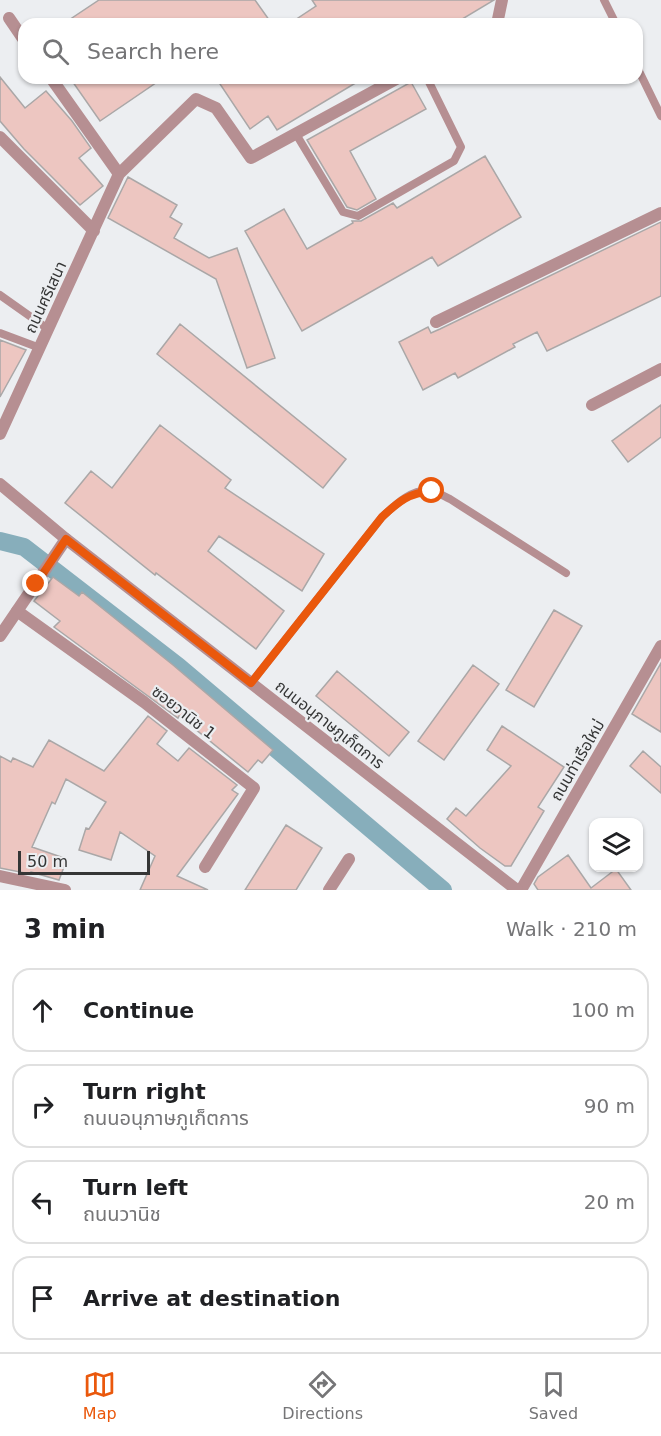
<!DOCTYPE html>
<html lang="en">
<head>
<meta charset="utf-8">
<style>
  :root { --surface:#fff; --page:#f6f6f6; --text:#202124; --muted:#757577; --line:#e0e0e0; --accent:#ea580c }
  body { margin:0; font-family:"DejaVu Sans","Noto Sans Thai",sans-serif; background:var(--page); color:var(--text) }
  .controls { position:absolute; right:18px; bottom:18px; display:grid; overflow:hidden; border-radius:12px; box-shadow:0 2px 4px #0004 }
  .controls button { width:54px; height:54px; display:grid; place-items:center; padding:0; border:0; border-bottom:2px solid var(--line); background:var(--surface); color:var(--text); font:30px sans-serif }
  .scale { position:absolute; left:18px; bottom:15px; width:132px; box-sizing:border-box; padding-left:6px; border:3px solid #353636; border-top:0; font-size:16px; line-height:21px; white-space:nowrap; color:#353636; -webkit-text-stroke:4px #eceef1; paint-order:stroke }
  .stop { position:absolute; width:18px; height:18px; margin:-14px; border:4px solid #ea580c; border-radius:50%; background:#fff }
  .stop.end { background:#ea580c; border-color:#fff; box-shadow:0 2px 6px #0008 }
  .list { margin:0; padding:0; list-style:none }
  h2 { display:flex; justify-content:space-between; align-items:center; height:78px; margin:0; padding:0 24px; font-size:26px }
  h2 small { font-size:20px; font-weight:400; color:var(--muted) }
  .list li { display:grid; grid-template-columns:39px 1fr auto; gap:18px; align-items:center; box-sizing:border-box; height:84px; margin:0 12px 12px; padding:0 12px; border:2px solid var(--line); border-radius:18px }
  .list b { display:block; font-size:22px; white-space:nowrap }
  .list p { margin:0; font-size:20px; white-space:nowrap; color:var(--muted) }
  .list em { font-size:20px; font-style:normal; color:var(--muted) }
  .icon { flex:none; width:33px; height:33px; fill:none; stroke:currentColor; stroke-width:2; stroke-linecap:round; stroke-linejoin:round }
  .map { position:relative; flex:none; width:661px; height:890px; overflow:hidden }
  .search { position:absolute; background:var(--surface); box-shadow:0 2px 4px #0004; left:18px; right:18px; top:18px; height:66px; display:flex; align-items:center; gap:15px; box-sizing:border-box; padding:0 21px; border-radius:18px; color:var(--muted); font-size:22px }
  .sheet { height:462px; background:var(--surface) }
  nav { display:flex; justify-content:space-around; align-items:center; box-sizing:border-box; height:84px; border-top:2px solid var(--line); background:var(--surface); font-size:16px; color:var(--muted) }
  nav a { display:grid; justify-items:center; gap:3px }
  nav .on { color:var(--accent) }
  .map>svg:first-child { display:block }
</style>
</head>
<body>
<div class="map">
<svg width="661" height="890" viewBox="0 0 661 890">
  <rect width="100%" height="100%" fill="#eceef1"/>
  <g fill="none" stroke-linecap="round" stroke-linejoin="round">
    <!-- canal -->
    <path stroke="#87aebb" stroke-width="18" d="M0,541l24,6 154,119 265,224"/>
  </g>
  <!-- building -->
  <path fill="#edc6c1" stroke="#aaa7a7" stroke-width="1.5" d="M99,0h156l17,24h-209z
    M312,0h182l-40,24h-165l27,-18z
    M0,77l25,31 21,-17 26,30 19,27 -12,10 24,28 -23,19 -56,-56 -24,-28z
    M70,78h93l-63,43z
    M216,78h148l-87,52 -9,-14 -18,13z
    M411,82l15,27 -76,42 26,48 -19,11 -10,-3 -40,-67z
    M485,156l36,61 -83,49 -6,-9 -130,74 -57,-100 39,-22 23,40 46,-26 -1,-2h9l32,-18 4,5z
    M128,177l49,28 -7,12 12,7 -8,14 35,20 28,-10 38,110 -28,10 -31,-89 -108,-61z
    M661,222v74l-114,55 -10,-19 -24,12 2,3 -57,31 -3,-5 -32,17 -24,-48 29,-15 3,6 9,-4z
    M180,324l166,135 -23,29 -166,-134z
    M0,340l26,10 -26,47z
    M661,405v32l-33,25 -16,-21z
    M160,425l71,55 -6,8 99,66 -22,37 -83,-55 -11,15 76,60 -28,38 -100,-76 -1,2 -90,-72 26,-32 21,17z
    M53,577l26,19 3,-4 91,73 100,85 -11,13 -4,-3 -10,12 -69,-56 -1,2 -124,-91 6,-6 -26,-20z
    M554,610l28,16 -48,81 -28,-17z
    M661,663v69l-29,-18z
    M473,665l26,19 -55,76 -26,-19z
    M337,671l72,61 -20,24 -73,-60z
    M148,716l19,15 -10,13 21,17 11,-13 48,37 -5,5 6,4 -61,82 31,14h-68l15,-34 -35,-24 -9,28 -32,-10 7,-22 3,1 17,-27 -40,-23 -11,25 -3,-2 -20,45 35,12 -8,21 -28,-8 -1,2 -30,-6v-112l11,6 2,-4 20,9 16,-27 55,31z
    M502,726l62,41 -26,40 6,4 -33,55h-6l-25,-18 -33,-29 9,-11 10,8 45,-50 -24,-16z
    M643,751l18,16v26l-31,-27z
    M286,825l36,23 -26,42h-51z
    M568,855l23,33 25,-19 15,21h-93l-4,-6 4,-7z"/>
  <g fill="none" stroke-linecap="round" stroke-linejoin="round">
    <!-- service -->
    <path stroke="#b68f92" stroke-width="8" d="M604,0l12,24
      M637,67l24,49
      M296,134l47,78 15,4 96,-55 7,-14 -34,-69
      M0,295l48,34
      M0,333l40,15
      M251,683l131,-166c13,-12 31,-30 50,-26 6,1 13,6 18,8l116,74"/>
    <!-- minor -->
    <path stroke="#b68f92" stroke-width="12" d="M9,18l15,22
      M497,24l5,-24
      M51,78l68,96
      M0,137l94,94
      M436,322l225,-109
      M592,405l69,-36
      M0,434l119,-260 77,-75 20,9 35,50 147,-80
      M0,484l66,55
      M17,611l127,91 110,86 -49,79
      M0,876l65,14
      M329,890l20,-31
      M521,890l140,-244"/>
    <!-- tertiary -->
    <path stroke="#b68f92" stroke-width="12" d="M0,636l66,-97 451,351"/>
  </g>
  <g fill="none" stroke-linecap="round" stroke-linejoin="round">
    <!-- route -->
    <path stroke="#ea580c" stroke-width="8" d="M36,584l30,-45 185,144 131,-166c17,-16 27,-24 50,-26"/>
  </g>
  <g text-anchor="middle" stroke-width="4.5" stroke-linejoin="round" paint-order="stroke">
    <!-- street labels -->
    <g font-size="16" fill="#353636" stroke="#eceef1">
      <text transform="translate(45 297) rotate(-65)" y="6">ถนนศรีเสนา</text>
      <text transform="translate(184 712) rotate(38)" y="6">ซอยวานิช 1</text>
      <text transform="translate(330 724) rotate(38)" y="6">ถนนอนุภาษภูเก็ตการ</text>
      <text transform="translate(577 760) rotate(-60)" y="6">ถนนท่าเรือใหม่</text>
    </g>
  </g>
</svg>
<div class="controls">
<button><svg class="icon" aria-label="layers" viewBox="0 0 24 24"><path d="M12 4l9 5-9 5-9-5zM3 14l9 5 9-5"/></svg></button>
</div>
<div class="scale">50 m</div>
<div class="stop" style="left:432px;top:491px"></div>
<div class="stop end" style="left:36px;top:584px"></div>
<div class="search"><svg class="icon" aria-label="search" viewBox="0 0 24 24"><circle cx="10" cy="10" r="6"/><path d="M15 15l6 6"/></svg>Search here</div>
</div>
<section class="sheet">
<h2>3 min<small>Walk · 210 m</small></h2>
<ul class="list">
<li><svg class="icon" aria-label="ahead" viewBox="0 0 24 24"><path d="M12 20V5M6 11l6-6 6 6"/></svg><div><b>Continue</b></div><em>100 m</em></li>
<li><svg class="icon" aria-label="right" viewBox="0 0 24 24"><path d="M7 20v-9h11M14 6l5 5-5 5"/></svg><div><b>Turn right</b><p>ถนนอนุภาษภูเก็ตการ</p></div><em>90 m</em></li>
<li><svg class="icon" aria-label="left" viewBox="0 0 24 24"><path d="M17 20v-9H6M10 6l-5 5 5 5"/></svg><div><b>Turn left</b><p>ถนนวานิช</p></div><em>20 m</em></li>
<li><svg class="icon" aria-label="arrive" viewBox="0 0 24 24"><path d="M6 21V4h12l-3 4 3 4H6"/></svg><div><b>Arrive at destination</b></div></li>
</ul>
</section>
<nav>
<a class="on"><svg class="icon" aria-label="map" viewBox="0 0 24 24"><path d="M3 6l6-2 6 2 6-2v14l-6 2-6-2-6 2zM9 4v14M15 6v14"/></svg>Map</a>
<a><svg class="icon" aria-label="directions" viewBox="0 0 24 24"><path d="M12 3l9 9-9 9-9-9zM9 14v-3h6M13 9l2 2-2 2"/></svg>Directions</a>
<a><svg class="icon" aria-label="saved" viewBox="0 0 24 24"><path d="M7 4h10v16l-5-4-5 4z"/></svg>Saved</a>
</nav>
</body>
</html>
